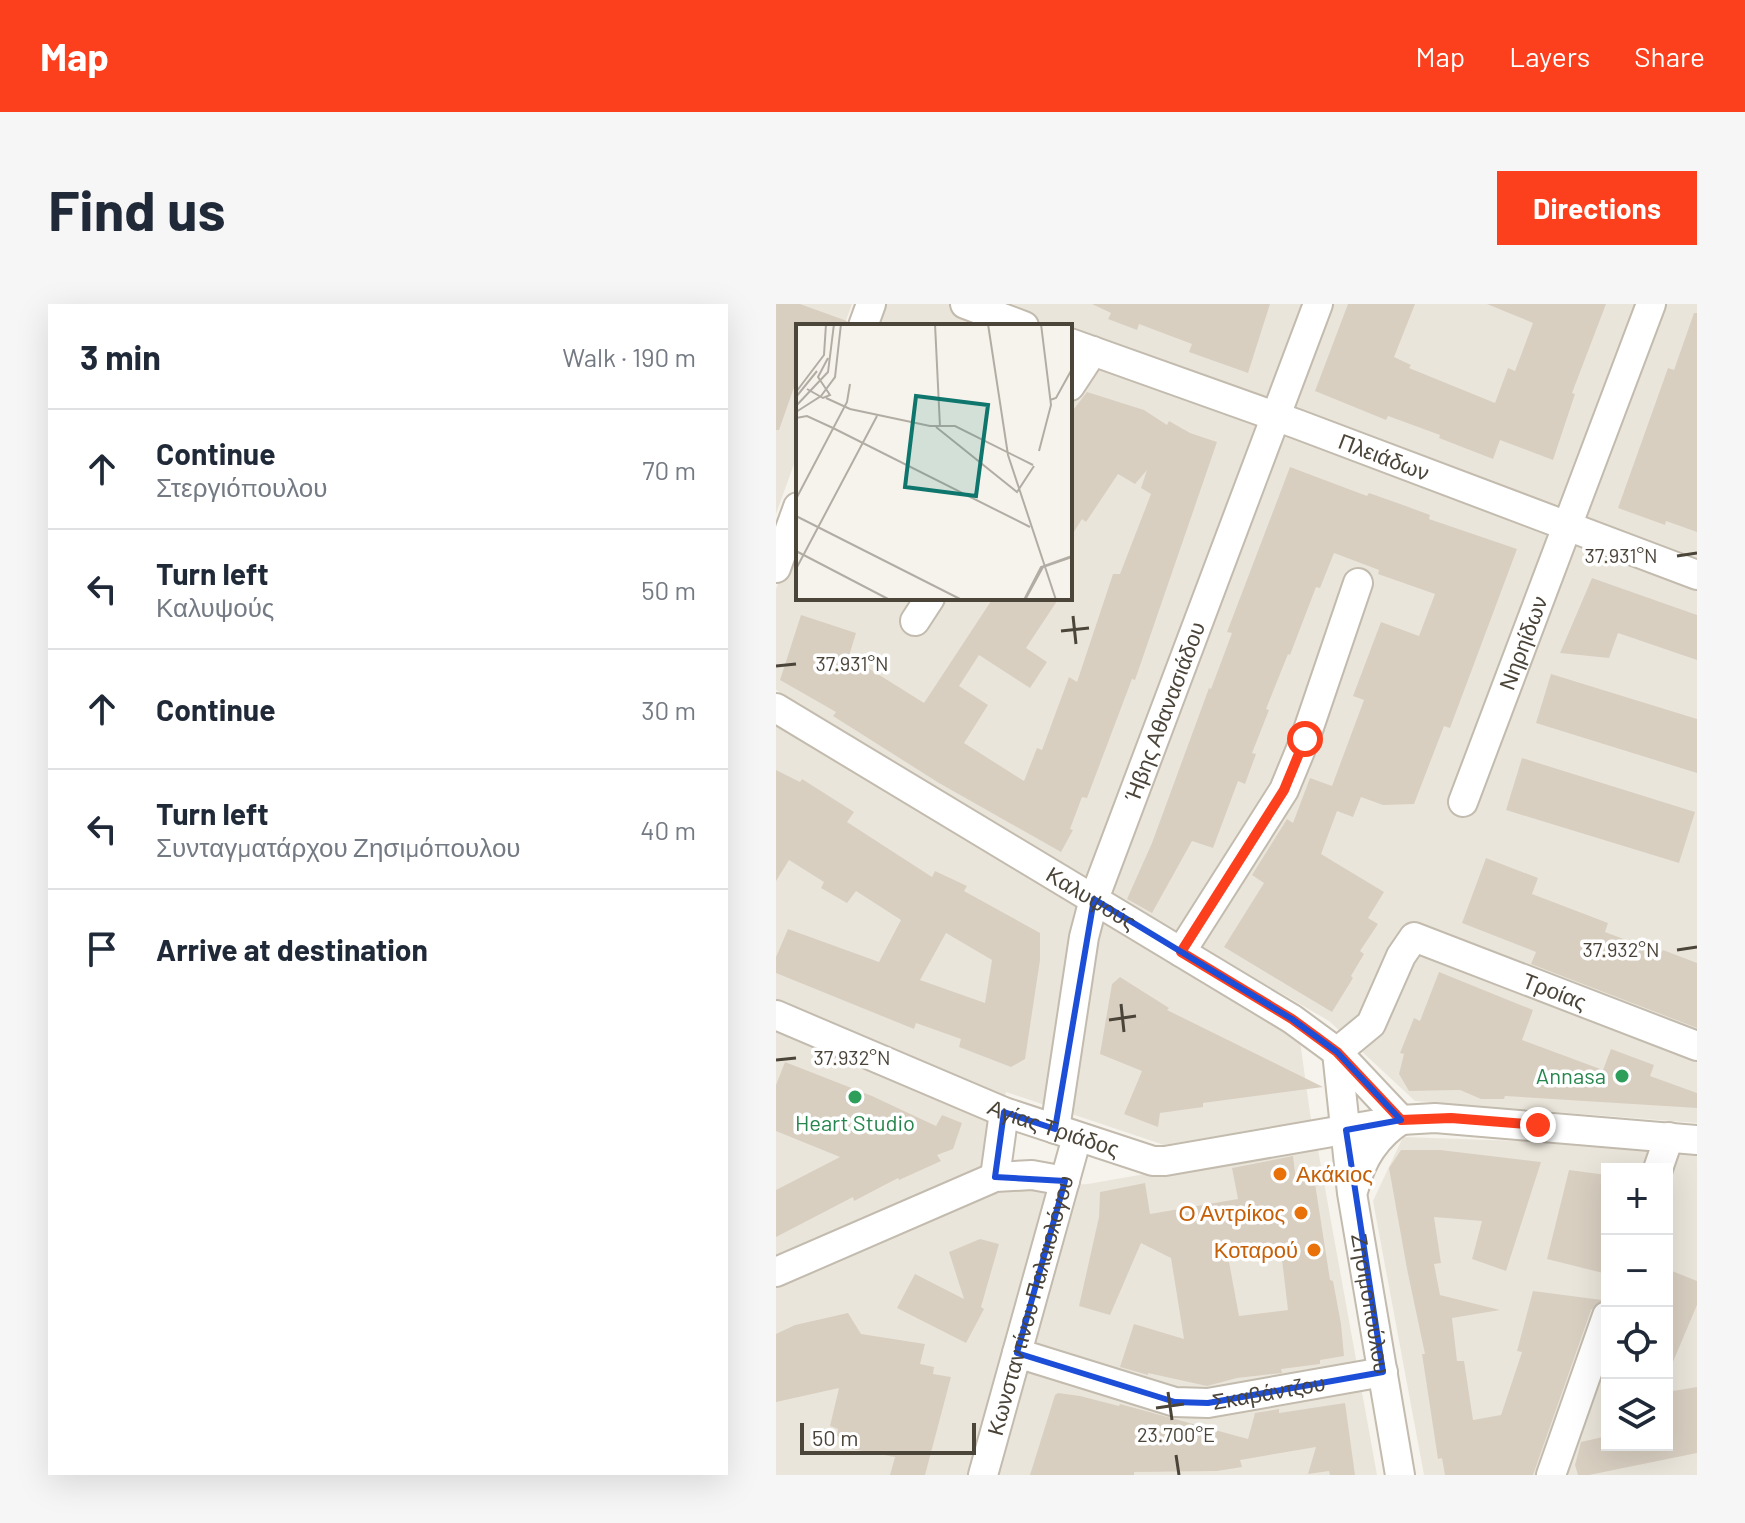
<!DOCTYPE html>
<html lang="en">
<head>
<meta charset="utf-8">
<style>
  :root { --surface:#fff; --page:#f6f6f7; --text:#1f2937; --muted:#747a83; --line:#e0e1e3; --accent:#fc3f1d }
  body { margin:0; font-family:Barlow,sans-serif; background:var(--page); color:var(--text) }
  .controls { position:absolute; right:24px; bottom:24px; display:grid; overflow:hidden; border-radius:0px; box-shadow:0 8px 32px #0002 }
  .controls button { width:72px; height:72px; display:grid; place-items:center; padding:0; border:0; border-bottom:2px solid var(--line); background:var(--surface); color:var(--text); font:40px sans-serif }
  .scale { position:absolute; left:24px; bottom:20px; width:176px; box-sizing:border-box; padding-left:8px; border:4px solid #4b4439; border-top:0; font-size:22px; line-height:28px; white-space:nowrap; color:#4b4439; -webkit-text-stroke:6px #fff; paint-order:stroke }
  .stop { position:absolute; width:24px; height:24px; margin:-18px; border:6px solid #fc3f1d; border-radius:50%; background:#fff }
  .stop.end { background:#fc3f1d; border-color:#fff; box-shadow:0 2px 8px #0008 }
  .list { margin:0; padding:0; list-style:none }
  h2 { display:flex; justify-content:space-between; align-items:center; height:104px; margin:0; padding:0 32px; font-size:34px }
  h2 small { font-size:26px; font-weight:400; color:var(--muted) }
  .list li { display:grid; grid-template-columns:52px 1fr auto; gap:24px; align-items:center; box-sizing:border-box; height:120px; padding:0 32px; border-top:2px solid var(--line) }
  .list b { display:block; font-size:30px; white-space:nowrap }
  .list p { margin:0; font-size:26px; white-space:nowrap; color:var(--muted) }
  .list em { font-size:26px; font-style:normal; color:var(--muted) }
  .icon { flex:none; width:44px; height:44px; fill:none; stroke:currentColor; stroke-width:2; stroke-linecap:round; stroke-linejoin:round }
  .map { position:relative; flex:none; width:921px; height:1171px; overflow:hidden; border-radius:0px }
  header { display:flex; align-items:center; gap:48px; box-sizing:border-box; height:112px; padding:0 40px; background:var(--accent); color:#fff }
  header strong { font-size:38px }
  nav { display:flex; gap:44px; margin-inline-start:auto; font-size:28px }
  .intro { display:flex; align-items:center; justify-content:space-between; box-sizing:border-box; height:192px; padding:0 48px }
  h1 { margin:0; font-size:56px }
  .button { padding:20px 36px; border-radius:0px; background:var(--accent); color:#fff; font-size:28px; font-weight:700 }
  main { display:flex; gap:48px; padding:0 48px }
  aside { flex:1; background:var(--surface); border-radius:0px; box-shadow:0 8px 32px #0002 }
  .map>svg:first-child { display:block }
</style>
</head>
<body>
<header>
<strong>Map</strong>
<nav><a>Map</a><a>Layers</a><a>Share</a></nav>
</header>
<div class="intro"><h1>Find us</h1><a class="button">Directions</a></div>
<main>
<aside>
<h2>3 min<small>Walk · 190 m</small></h2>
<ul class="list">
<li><svg class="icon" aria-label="ahead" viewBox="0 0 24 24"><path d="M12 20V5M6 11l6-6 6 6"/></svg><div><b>Continue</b><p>Στεργιόπουλου</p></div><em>70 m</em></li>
<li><svg class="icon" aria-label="left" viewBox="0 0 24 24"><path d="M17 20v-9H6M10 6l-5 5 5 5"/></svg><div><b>Turn left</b><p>Καλυψούς</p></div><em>50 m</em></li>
<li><svg class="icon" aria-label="ahead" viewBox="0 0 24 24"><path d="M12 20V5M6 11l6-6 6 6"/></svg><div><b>Continue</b></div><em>30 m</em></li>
<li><svg class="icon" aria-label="left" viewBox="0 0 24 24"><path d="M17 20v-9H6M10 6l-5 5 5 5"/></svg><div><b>Turn left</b><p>Συνταγματάρχου Ζησιμόπουλου</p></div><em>40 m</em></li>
<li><svg class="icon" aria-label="arrive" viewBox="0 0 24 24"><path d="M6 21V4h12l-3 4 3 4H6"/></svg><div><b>Arrive at destination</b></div></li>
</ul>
</aside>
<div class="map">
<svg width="921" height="1171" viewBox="0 0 921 1171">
  <rect width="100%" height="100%" fill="#f6f3ec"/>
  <!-- residential -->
  <path fill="#eae5da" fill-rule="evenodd" d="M0,0h76l-8,22h-46v127l-22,61z
    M106,0h815v819l-282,-22 -86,-80 -212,-123 -341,-208v-101l22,-59v68h272v-272h-197z
    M0,417l524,320 11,79 -147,25 -158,-53 -20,77 -210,91z
    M627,833l175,6 119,12v320h-273l-51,-274zM831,865h60v276h-60z
    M541,840l60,331h-601v-192l229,-93 83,-6z"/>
  <!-- building -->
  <path fill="#d8cfc1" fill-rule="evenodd" d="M0,0h24l47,17 -1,5h-48v50l-19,54h-3z
    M316,0h178l-22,69 -59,-21 3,-8 -53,-20 -2,6 -29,-11 3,-6z
    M572,0h67l-21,53 17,8 -2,3 86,35 13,-35 7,3 18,-48 -46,-19h119l-34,89 3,1 -22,66 -53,-20 -7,19 -54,-21 1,-3 -52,-19 -2,4 -71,-29z
    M918,9h3v219l-31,-11 -1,4 -47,-17 50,-140 6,2z
    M311,88l57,18 23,15 2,-4 21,12 27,9 -82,238 -3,-1 -45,119 -5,-1 -12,32 3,1 -12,22 -122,-69 -106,-67 3,-4 -56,-32 21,-65 55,18 -7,23 75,47 69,-105h66l-33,50 21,14 -17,26 -51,-33 -20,31 29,19 -24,38 60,38 13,-33 5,2 27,-73 8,5 36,-108h7l31,-80 -10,-6 6,-18 -12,14 -17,-10 -32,48 -4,-3 -12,19v-124z
    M514,163l77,29 2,-3 34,12 27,10 -1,4 88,30 -67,179 -6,-2 -30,78 -31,1 -22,-8 -8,20 -16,-6 -16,43 63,38 -16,26 10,6 -18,27 4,3 -13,22 2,2 -21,34 -108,-65 40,-64 -12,-8 35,-56 6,4 17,-45 22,8 32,-86 -11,-4 28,-74 38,14 16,-42 -57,-20 1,-4 -45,-17 -14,35 -4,-1 -26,68 -2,-1 -22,55 3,1 -17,43 4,1 -11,30 -7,-3 -25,67 -21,-7 -40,72 -25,-14 25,-56 57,-155 2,1 21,-56 -5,-1z
    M816,274l105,37v45l-79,-27 -9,25 -49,-5z
    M775,370l146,45v54l-161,-50z
    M746,454l173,54 -16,51 -173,-53z
    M0,466l24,12 2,-3 52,33 -7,10 85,55 3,-6 32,15 -3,5 76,42v27l-15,99 -14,8 -52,-20 2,-8 -45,-16 -2,6 -138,-56v-16l12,-28 91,33 22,-42 -45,-29 -9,12 -26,-15 3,-6 -35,-22 -13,21zM170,629l46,27 -7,43 -65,-23z
    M710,554l52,20 -6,16 76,29 -3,9 56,21 2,-3 34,13v65l-166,-64 5,-12 -74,-29z
    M663,668l94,38 -11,30 81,30 8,-21 43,16 -4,11 47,17v15l-192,-12 -1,3h-23l-21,-9 -51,1 -10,-17 5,-20 -4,-1 14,-35 6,3z
    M344,673l49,31 -2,2 156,77 -120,16v4l-43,6 -2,14 -34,-13 18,-43 -42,-17 12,-70z
    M9,758l87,34 64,30 6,-11 20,8 -9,26 -16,6 4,6 -42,19 -1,-2 -44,23 -1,-4 -77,40v-47l64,-33 -64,-26v-46z
    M625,846h39l101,12 -35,109 -34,-12 10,-38 -48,-4 7,46 -7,1 6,31 60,15 -48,8 5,43h7l9,59 28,-5 21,-63 -5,-1 16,-60 69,9 -11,10 -58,165h-88l-3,-17 -4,1 -16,-105h3l-18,-85 -18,-101z
    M517,852l3,25 18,-4 16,103 3,1 8,43 3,32 -24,4v4l-39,5 1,4 -45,5 -30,8 -59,-13v2l-28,-8 14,-43 50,15 -13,-81 -30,-15 -31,72 -31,-9 20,-89 1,-25 45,-9 5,31 88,-15 -6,-31zM504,939l8,67 -49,6 -12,-65z
    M793,866l38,5v99l-60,-15z
    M204,935l19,5 -18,63 3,2 -18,34 -69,-35 18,-34 49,25 -15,-47z
    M891,965l30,12v24l-30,71z
    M72,1009l13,21 64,10 -5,20 14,3 -1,7 18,3 -26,98h-35l5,-18 -49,-9 2,-9 -11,-3 1,-7 -8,-3 9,-38 -63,14v-68l19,-9z
    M921,1083v66l-108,22h-11l-3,-10 6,-23 26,-6v9h60v-53z
    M282,1089l22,3 39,10 1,-2 128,35 7,-26 24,-4v4l66,-10 10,72h-25l-1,-4 -21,3 8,-27 -76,13 2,7 -25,4 -83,1v3h-104l25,-80z"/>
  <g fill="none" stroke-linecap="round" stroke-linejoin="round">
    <defs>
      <g id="minor">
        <path d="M189,0l59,22"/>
        <path d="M87,22l8,-22"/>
        <path id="s1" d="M294,39l227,81 400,151"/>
        <path d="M294,82l23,-35"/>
        <path d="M0,264l22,-61"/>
        <path d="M139,317l15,-23"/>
        <path id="s2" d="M0,404l516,311 45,33 64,68"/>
        <path id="s3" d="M687,498l188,-498"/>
        <path d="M405,648l103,-162 21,-51 53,-156"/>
        <path id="s4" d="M0,711l228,97 149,49h12l236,-41 34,-2 262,22"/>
        <path id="s5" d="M561,748l34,-28 30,-68 13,-19 283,109"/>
        <path id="s6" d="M561,748l15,141 48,282"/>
        <path id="s7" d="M279,825l29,-192 10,-38 224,-595"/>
        <path d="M882,865l11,-32"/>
        <path d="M219,873l9,-65"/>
        <path d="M578,884c7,-28 22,-52 47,-68"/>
        <path d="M0,968l219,-95 37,-2 33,6"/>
        <path id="s8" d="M241,1049l158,49 33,1 175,-31"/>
        <path id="s9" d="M207,1171l94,-338"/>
        <path d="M775,1171l56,-159"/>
      </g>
    </defs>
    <!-- minor casing -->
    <use href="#minor" stroke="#c2bbae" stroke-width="32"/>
    <!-- minor -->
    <use href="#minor" stroke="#fff" stroke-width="28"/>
  </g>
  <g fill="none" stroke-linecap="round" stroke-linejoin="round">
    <!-- route -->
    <path stroke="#fc3f1d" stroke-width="10" d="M529,435l-21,51 -103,162 111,67 45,33 64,68 50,-2 87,7"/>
  </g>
  <!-- marked area -->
  <path fill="none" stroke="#1d4ed8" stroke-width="6" stroke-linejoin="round" d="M318,595l198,120 45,33 64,68 -55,10 37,242 -175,31 -33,-1 -158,-49 48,-172 -70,-4 9,-65 51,17z"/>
  <!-- ticks -->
  <path fill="none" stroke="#4b4439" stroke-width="3" d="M901,252l20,-3M297,312l3,28M285,327l28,-3M0,362l20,-2M901,646l20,-3M345,700l3,28M333,716l27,-4M0,756l20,-2M392,1088l4,28M380,1104l28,-4M400,1151l3,20"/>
  <!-- markers -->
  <g fill="#2e9e5b" stroke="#fff" stroke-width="3">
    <circle cx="846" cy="772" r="8"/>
    <circle cx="79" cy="793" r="8"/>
  </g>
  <g fill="#e8710a" stroke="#fff" stroke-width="3">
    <circle cx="504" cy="870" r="8"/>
    <circle cx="525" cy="909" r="8"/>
    <circle cx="538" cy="946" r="8"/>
  </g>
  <g text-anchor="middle" stroke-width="7" stroke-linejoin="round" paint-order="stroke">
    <!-- street labels -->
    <g font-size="22" fill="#4b4439" stroke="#fff">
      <text dy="8" stroke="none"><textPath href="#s1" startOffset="334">Πλειάδων</textPath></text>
      <text dy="8" stroke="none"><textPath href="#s3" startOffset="170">Νηρηίδων</textPath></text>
      <text dy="8" stroke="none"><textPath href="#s7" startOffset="434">Ήβης Αθανασιάδου</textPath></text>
      <text dy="8" stroke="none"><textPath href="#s2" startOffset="368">Καλυψούς</textPath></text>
      <text dy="8" stroke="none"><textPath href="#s5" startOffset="292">Τροίας</textPath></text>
      <text dy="8" stroke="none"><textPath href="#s4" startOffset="300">Αγίας Τριάδος</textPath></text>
      <text dy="8" stroke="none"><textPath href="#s6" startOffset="254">Ζησιμοπούλου</textPath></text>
      <text dy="8" stroke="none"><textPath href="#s9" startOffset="176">Κωνσταντίνου Παλαιολόγου</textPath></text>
      <text dy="8" stroke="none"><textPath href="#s8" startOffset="260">Σκαβάντζου</textPath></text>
    </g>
    <!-- leisure labels -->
    <g font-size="22" fill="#27864d" stroke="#fff" text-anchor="end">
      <text x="830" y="780">Annasa</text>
      <text x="79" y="827" text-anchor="middle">Heart Studio</text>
    </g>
    <!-- food labels -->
    <g font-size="22" fill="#c56008" stroke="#fff" text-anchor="end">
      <text x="520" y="878" text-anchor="start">Ακάκιος</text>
      <text x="509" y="917">Ο Αντρίκος</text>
      <text x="522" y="954">Κοταρού</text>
    </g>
  </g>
  <!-- overview -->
  <g transform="translate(20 20)">
    <rect width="276" height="276" fill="#f6f3ec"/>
    <path fill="none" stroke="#b2ada4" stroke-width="2" d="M139,0l5,103M192,0l20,131 48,145M11,65l16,9 7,-3 -12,-18 10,-19M0,68l28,-37 2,-31M0,73l21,-26M30,74l24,11 80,17h25l78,39M254,76l6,-2 16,-29M0,82l32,-34 6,-48M0,88l25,-16 14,-19 6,-53M0,94l11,-2 26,12 197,99M140,103l81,65 17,-26M243,127l12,-46 -10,-81M0,175l51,-97 3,-18M0,192l166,84M0,227l94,49M0,245l81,-153M228,276l17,-33 31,-11M229,276l18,-33 29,-10"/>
    <path fill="#0f766e" fill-opacity="0.15" stroke="#0f766e" stroke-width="4" d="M120,72l72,9 -12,91 -71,-9z"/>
    <rect width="276" height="276" fill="none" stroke="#4b4439" stroke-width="4"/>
  </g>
  <g font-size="20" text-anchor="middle" fill="#4b4439" stroke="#fff" stroke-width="7" stroke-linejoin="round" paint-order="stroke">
    <text x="845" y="259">37.931°N</text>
    <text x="76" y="367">37.931°N</text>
    <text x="845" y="653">37.932°N</text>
    <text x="76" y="761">37.932°N</text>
    <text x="400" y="1138">23.700°E</text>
  </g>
</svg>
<div class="controls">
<button>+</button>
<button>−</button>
<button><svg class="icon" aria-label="locate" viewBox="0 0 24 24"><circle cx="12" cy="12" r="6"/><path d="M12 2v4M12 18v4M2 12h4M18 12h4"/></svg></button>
<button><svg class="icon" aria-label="layers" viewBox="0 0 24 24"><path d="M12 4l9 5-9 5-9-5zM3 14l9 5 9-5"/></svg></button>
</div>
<div class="scale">50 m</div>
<div class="stop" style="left:529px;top:435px"></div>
<div class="stop end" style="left:762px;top:821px"></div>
</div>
</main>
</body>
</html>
